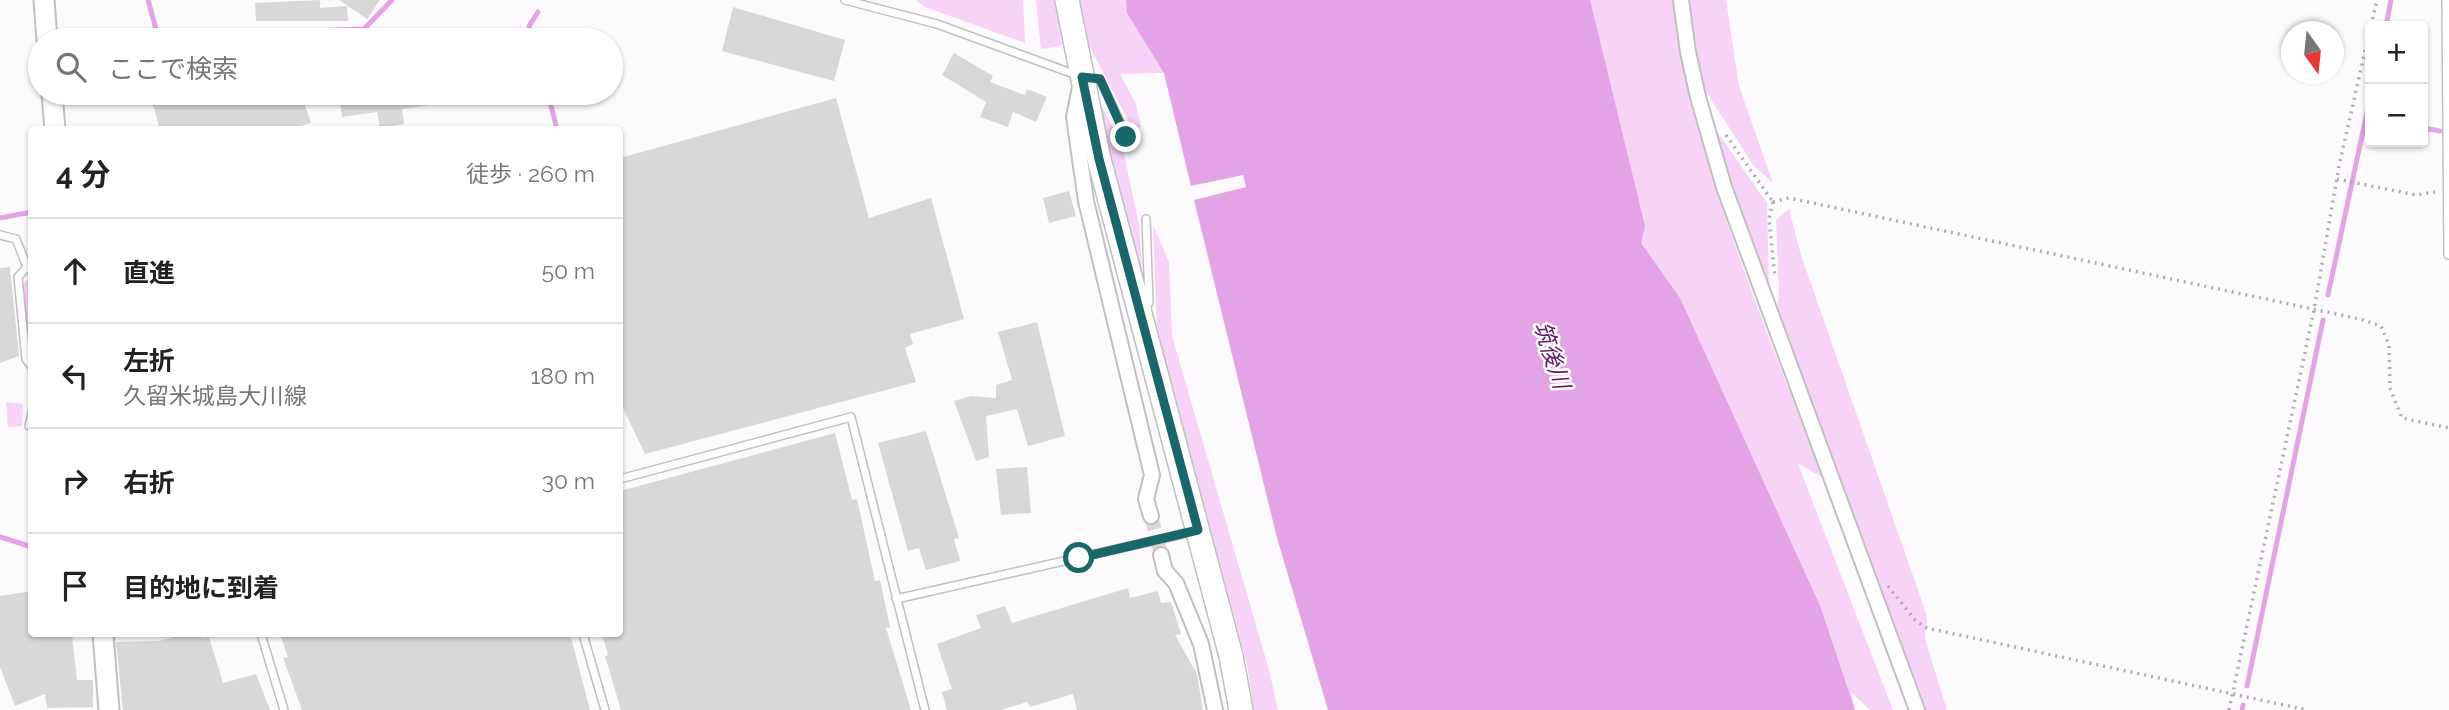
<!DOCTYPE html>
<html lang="ja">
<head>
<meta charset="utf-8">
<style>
  :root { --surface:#fff; --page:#f6f6f6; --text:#222; --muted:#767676; --line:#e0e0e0 }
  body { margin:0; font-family:Raleway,"Noto Sans JP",sans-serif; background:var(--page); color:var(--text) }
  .controls { position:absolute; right:21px; top:21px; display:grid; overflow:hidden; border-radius:7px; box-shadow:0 2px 5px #0004 }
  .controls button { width:63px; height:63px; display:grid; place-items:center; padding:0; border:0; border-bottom:2px solid var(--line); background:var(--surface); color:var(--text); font:35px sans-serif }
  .compass { position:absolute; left:2281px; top:21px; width:63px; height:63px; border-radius:50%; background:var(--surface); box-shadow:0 2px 5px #0004; rotate:165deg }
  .stop { position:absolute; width:21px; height:21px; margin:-16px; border:5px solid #19676a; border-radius:50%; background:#fff }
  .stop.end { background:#19676a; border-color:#fff; box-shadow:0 2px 7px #0008 }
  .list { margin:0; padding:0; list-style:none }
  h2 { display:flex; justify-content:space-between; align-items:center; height:91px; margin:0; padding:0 28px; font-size:30px }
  h2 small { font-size:23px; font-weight:400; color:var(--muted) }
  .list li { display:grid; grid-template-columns:46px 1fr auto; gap:21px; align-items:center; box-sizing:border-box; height:105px; padding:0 28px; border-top:2px solid var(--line) }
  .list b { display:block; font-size:26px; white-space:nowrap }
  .list p { margin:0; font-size:23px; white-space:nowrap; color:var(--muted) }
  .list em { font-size:23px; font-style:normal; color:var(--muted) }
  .icon { flex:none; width:38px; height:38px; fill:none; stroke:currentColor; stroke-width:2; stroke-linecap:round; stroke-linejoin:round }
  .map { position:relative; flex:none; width:2449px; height:710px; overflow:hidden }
  .search { position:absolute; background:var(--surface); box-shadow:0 2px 5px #0004; left:28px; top:28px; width:595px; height:77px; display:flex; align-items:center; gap:18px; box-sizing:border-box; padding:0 24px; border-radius:38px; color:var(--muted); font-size:26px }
  .panel { position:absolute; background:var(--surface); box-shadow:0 2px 5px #0004; left:28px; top:126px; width:595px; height:511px; border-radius:7px }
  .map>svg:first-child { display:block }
</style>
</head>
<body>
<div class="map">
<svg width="2449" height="710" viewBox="0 0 2449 710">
  <rect width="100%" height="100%" fill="#fdfafd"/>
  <!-- green -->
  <path fill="#f7d3f8" d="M916,0h107l2,43 -100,-36z
    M1036,0h19l7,46 -21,3z
    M1079,0h95l17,186 -27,-113 -44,1 16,30 5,23 -9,1 -46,-88z
    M1577,0h97c21,166 90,321 148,477l-24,-13 95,246h-23l-19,-18 4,18 -214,-451z
    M1689,0h37l13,86 34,97 -19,-17 -48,-74 -8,-33z
    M1095,94l27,50 17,81 4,57z
    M1711,123l56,80 2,83 -38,-98z
    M1789,209l12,46 126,361 -2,23 22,71h-24l-146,-399 2,-18 -3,-73z
    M1153,225l16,37 3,74 97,334 9,40h-24l-7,-46 -90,-331z
    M28,279l4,1 -1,77 -9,-73z
    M6,402l17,2 -1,22 -14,1z"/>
  <!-- water -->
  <path fill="#e3a4e5" d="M1126,0h464l55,226 -4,17 39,55 141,310 34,102h-527l-51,-172 -83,-338 52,-13 -3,-12 -52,11 -27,-113 -37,-60z"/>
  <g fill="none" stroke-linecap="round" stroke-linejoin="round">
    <!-- stream -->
    <path stroke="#e3a4e5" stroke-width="5" d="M148,0l8,29 14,7 194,-7 28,-29
      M2386,26l5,-26
      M533,40l-4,-14 9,-14
      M548,93l9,37
      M2423,128l17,3
      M0,218l32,-6
      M2328,295l42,-197
      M0,537l32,10
      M2247,686l76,-366
      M2242,710l1,-5"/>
  </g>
  <!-- building -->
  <path fill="#dad7da" d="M320,0v8l27,-2 1,15h-92l-1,-18z
    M339,0h41l-13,19z
    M733,7l112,33 -11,41 -112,-30z
    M954,53l39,23 -3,6 35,13 2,-6 20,8 -11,25 -23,-10 -5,15 -28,-10 6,-15 -44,-27z
    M150,93h151l10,30 -15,4 1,3h-137z
    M339,93h116l1,8 -54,8 2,15 -24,4 -3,-16 -35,5z
    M836,98l33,120 62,-20 33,121 -54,15 3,10 -8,4 11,34 -271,72 -22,-46 -3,-12v-238z
    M1069,191l7,25 -27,7 -6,-25z
    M10,267l9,89 -19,7v-95z
    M1037,322l28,114 -37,10 -11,-37 -31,7 3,41 -13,4 -22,-60 17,-5 25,2v-13l16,-5 -14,-48z
    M926,431l33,107 -5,1 6,22 -34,9 -7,-22 -11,3 -30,-108z
    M835,433l17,67 5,-1 18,82 5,-1 10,47 -4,1 25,82h-290l-16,-54 3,-1 -6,-21h18v-143z
    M1027,467l4,46 -30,2 -5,-46z
    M1128,588l2,10 28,-7 3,12 10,-1 10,32 -6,1 22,39 6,36h-126l-4,-16 -43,13 -3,-5 -26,8h-54l-5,-18 10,-3 -15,-45 44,-16 -5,-13 29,-9 7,17z
    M32,591v43h40l5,46h16v27l-46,1 -2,-14 -30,12 -15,-39v-71z
    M185,634h16l1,4 7,-1 14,46 33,-9 14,36h-147l-7,-68 43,-1z
    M280,634h290l20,76h-288l-19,-52 5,-1z"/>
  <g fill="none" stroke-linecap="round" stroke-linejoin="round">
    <!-- street-tunnel -->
    <path stroke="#dad7da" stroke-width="14" stroke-dasharray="14 7" stroke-linecap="butt" d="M1151,516l10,39"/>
    <defs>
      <path id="lane" d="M845,0l92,24 145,53 18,2 27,58
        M2446,0l2,255
        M0,235l16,4 11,28
        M32,271l-5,-4 -9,10 8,82 6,8
        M1146,311l3,-10 -3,-82
        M29,426l3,-13
        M620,479l231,-62 74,293
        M896,599l300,-68
        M261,634l23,76
        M583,634l22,76"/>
      <path id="street" d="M1681,0l7,52 10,45 26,90 193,523
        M1080,87l-6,30 12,84 66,274 -6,24 5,17
        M1161,555l4,16 11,12 25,61 14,66"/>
      <path id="secondary" d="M44,0l3,40
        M52,93l3,37
        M103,634l6,76"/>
      <path id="primary" d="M1067,0l32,159 132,497 10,54"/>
    </defs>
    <!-- lane casing -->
    <use href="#lane" stroke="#c2bfc2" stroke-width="10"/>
    <!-- street casing -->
    <use href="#street" stroke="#c2bfc2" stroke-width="18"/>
    <!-- secondary casing -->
    <use href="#secondary" stroke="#c2bfc2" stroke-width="23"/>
    <!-- primary casing -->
    <use href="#primary" stroke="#c2bfc2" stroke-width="26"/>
    <!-- path -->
    <path stroke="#afadaf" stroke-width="3.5" stroke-dasharray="2 5" stroke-linecap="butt" d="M2371,26l6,-26
      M1726,135l47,67
      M2337,179l79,16 19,-3
      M1773,202l16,-4 571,121 21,7 8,19 1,43 12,30 47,10
      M1773,202l-4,17 6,58
      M1888,586l27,34 12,8 380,82
      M2229,710l85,-400 25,-144 31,-137"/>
    <!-- lane -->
    <use href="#lane" stroke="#fff" stroke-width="7"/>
    <!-- street -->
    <use href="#street" stroke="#fff" stroke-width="14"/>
    <!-- secondary -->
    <use href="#secondary" stroke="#fff" stroke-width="19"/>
    <!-- primary -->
    <use href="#primary" stroke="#fff" stroke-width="23"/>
  </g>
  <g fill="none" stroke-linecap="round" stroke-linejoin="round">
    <!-- route -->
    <path stroke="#19676a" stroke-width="9" d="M1079,558l119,-28 -99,-371 -17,-82 18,2 26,58"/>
  </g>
  <g text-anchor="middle" stroke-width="5" stroke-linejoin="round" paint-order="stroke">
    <!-- water labels -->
    <g font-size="23" font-style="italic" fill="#621867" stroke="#fff">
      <text transform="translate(1552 355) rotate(72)" y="8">筑後川</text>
    </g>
  </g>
</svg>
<div class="controls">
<button>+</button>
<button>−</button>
</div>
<svg class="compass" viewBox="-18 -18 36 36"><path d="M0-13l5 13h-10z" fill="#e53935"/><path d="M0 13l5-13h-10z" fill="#767676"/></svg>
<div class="stop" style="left:1079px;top:558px"></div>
<div class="stop end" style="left:1126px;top:137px"></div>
<div class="search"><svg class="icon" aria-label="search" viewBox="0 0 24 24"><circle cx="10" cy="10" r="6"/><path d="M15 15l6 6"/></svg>ここで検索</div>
<section class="panel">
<h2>4 分<small>徒歩 · 260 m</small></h2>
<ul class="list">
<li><svg class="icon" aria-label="ahead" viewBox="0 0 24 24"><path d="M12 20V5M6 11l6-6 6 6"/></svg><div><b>直進</b></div><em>50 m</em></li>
<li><svg class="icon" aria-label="left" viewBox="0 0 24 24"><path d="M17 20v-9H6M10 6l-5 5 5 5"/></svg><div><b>左折</b><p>久留米城島大川線</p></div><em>180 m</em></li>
<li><svg class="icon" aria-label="right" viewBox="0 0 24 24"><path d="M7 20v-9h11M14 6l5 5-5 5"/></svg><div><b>右折</b></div><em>30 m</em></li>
<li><svg class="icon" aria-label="arrive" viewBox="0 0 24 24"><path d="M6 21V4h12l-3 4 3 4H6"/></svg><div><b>目的地に到着</b></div></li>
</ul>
</section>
</div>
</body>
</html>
